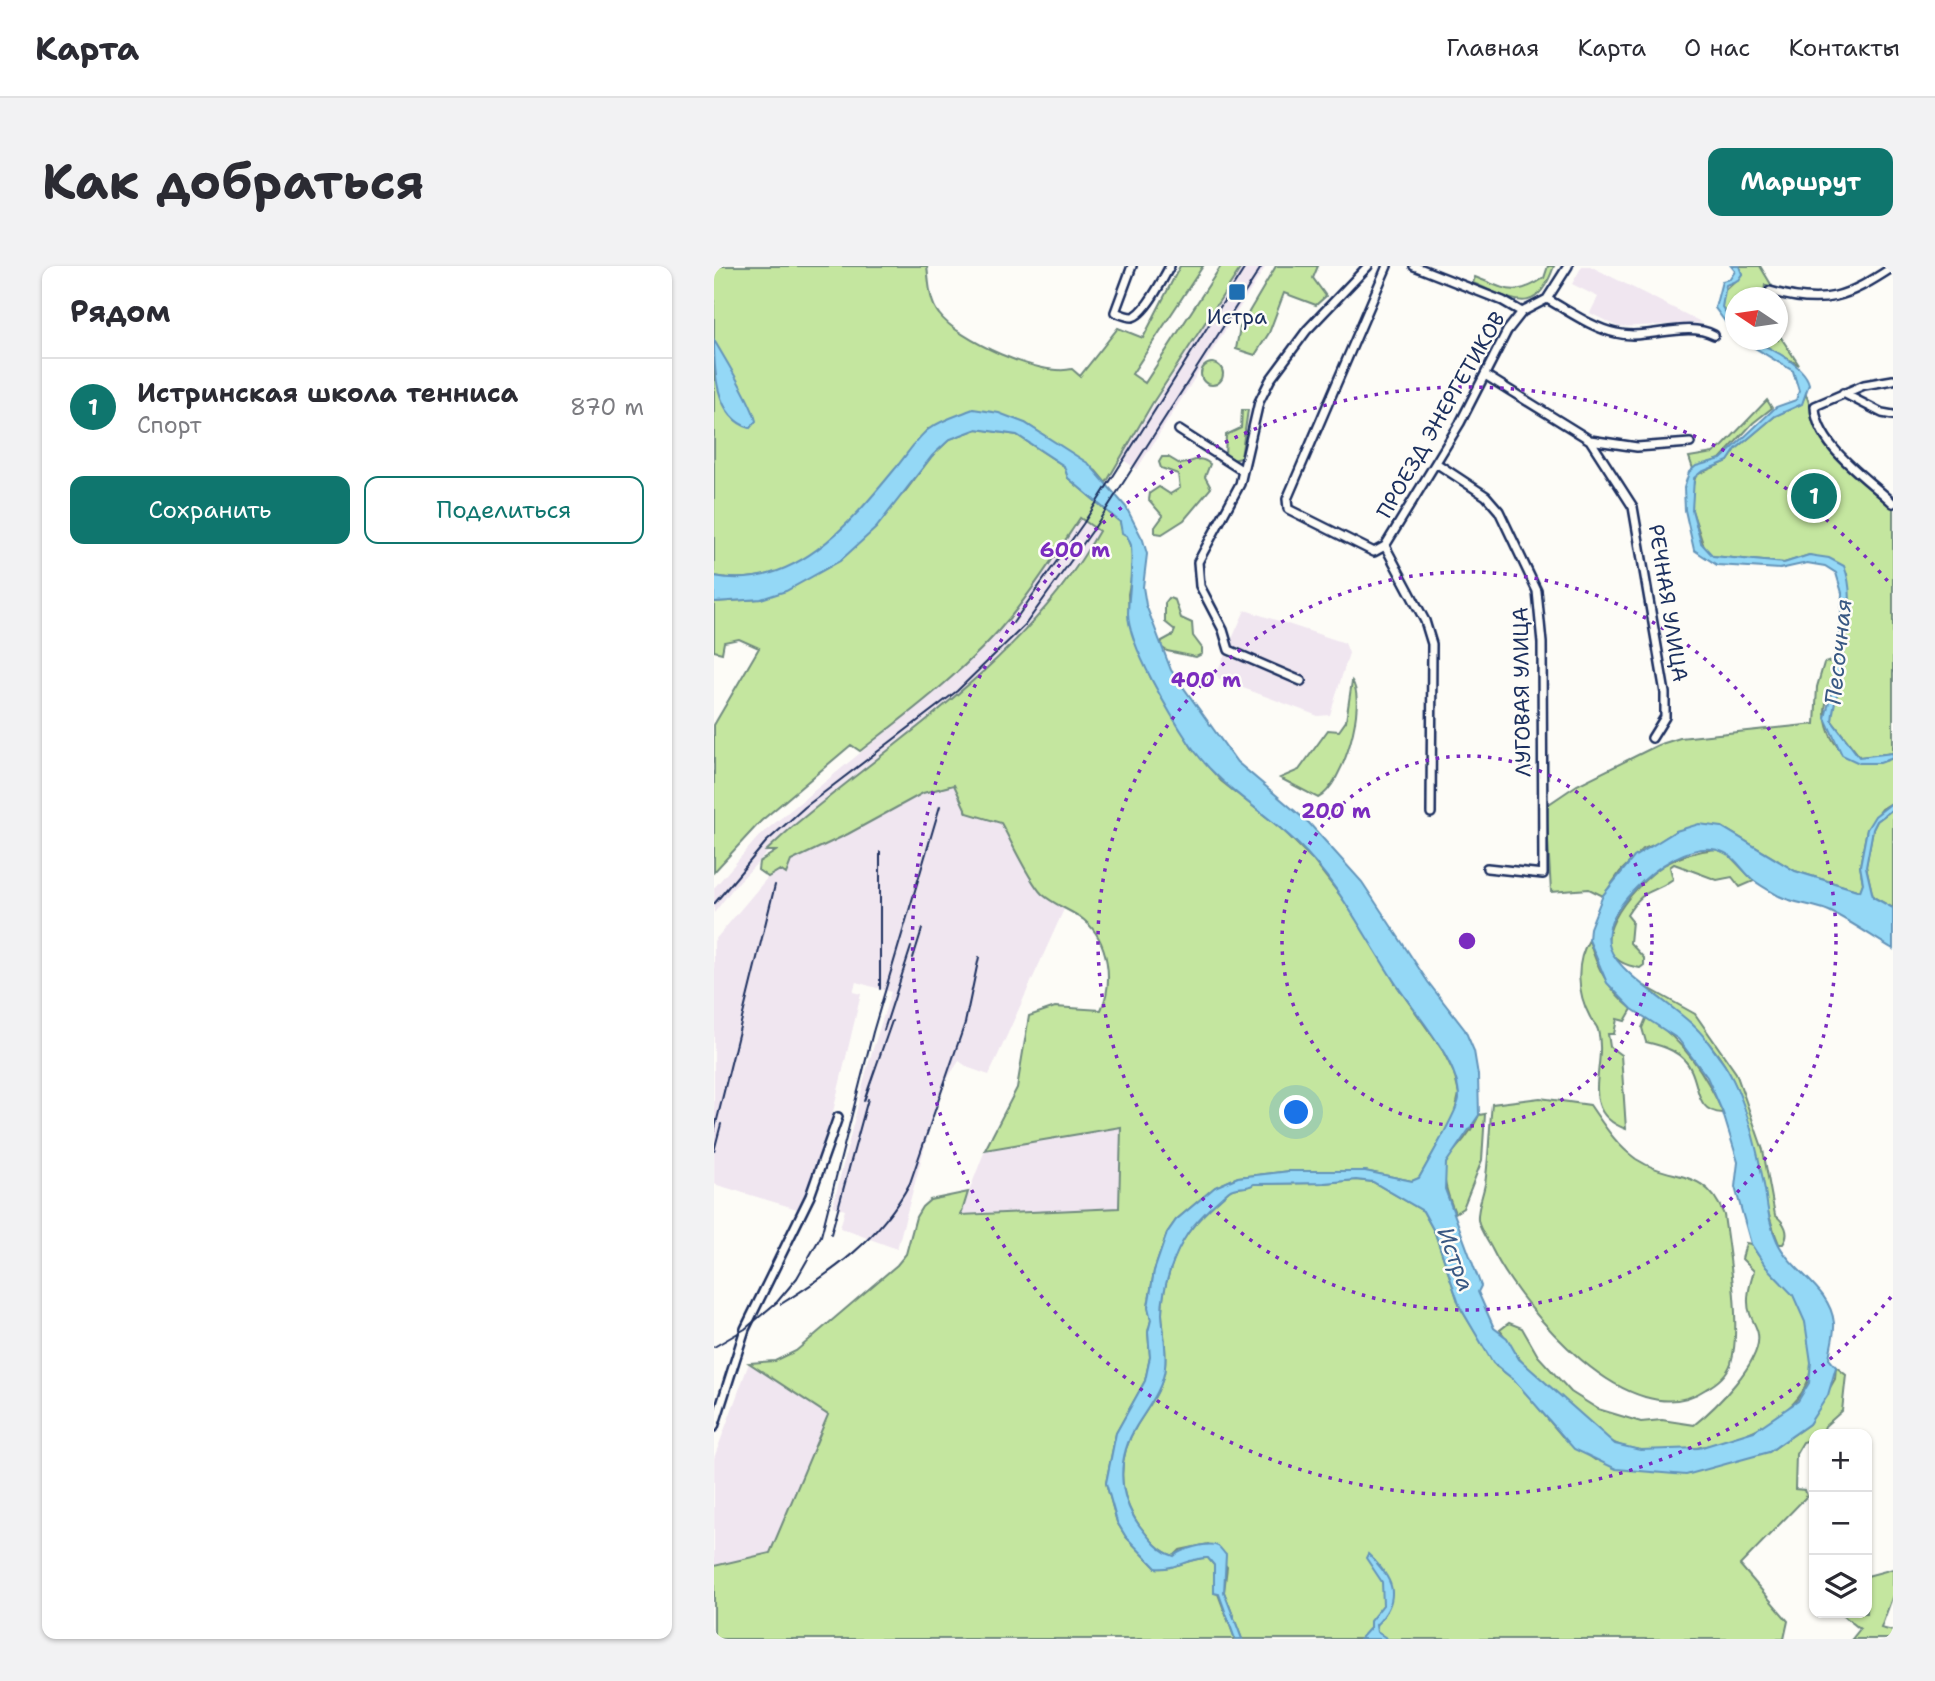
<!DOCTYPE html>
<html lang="ru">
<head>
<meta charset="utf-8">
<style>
  :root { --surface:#fff; --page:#f2f2f3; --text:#2b2b33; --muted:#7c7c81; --line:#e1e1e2; --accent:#0f766e }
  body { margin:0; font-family:"Shantell Sans",sans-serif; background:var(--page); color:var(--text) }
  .controls { position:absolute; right:21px; bottom:21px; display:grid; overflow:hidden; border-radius:14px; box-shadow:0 2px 5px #0004 }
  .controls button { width:63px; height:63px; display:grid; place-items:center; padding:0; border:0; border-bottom:2px solid var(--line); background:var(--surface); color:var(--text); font:35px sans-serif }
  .compass { position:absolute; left:1011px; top:21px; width:63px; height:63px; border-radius:50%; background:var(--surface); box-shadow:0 2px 5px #0004; rotate:283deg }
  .you { position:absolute; left:583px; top:847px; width:24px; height:24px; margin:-18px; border:5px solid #fff; border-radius:50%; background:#1a73e8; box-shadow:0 0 0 10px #1a73e833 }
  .badge { display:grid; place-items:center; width:46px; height:46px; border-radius:50%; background:var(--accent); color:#fff; font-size:23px; font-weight:700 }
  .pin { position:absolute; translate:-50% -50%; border:4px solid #fff; box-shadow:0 2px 7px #0006 }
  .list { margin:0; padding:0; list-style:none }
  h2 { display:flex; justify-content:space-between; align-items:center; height:91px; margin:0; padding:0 28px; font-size:30px }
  h2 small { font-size:23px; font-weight:400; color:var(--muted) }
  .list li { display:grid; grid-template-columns:46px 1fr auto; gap:21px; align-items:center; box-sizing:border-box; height:98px; padding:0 28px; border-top:2px solid var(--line) }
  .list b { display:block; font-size:26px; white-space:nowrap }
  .list p { margin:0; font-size:23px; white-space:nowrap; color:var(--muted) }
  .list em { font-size:23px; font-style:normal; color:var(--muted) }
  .actions { display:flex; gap:14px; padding:21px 28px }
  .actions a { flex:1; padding:16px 0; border:2px solid var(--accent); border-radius:14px; text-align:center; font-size:24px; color:var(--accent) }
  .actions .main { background:var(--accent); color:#fff }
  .icon { flex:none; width:38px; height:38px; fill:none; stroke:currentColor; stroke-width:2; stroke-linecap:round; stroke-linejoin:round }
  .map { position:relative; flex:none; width:1179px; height:1373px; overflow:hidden; border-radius:14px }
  header { display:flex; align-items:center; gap:42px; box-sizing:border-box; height:98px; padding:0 35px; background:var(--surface); border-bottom:2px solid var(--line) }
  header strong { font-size:33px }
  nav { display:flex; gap:38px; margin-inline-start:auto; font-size:24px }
  .intro { display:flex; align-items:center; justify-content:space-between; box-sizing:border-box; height:168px; padding:0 42px }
  h1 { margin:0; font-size:49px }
  .button { padding:18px 32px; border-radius:14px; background:var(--accent); color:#fff; font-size:24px; font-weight:700 }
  main { display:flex; gap:42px; padding:0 42px }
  aside { flex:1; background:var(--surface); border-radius:14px; box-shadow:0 2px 5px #0004 }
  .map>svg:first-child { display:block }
</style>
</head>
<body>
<header>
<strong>Карта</strong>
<nav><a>Главная</a><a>Карта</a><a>О нас</a><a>Контакты</a></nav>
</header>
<div class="intro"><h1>Как добраться</h1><a class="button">Маршрут</a></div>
<main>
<aside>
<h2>Рядом<small></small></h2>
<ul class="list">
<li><span class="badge">1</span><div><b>Истринская школа тенниса</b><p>Спорт</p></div><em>870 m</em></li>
</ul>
<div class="actions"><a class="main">Сохранить</a><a>Поделиться</a></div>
</aside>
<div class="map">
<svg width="1179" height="1373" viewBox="0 0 1179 1373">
  <rect width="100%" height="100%" fill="#fdfcf7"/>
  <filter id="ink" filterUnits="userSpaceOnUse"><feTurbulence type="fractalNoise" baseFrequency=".0143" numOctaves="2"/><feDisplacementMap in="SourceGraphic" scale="14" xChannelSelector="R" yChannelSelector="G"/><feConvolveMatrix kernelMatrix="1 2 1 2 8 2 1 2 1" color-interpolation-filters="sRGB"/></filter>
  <g filter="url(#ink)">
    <!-- built -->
    <path fill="#f0e6f0" d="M528,0h24l-129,203 -17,-11z
      M868,0h8l113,57 -85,4 -28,-14 8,-16 -26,-13z
      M366,252l20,14 -70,95 -91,85 -148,116 -57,59 -20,26v-25l45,-52 167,-137 50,-45 35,-37z
      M531,344l100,33 4,10 -19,62 -12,1 -99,-37 -3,-5z
      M241,519l12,27 34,11 41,70 23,14 -76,168 -20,-7 -10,-7 -12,18 -15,41 -35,129 -57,-21 5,-18 -12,-4 34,-138 24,-76 -35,-10 -3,10 8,2 -29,122 -24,71 -11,22 -83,-25v-243l54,-64 23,-16 57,-27 75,-41z
      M407,861l-2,82 -159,6 25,-65z
      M35,1097l79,52 -58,138 -56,13v-108z"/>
    <!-- green -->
    <path fill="#c4e69f" stroke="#708a7e" stroke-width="2" d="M0,0h213c2,15 2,36 12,48 19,26 101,63 133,55l8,7 38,-48 25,10 37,-72h23l-71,108 13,9 76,-117h21l-90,138 -46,79 -10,-12 -71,-48 -97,6c-53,64 -117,167 -214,147z
      M562,0h42l-5,12 13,18 -10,9 -32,-12 -15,40 -14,22 -19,-6 4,-22z
      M834,0h6c-18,53 -40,34 -81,17l2,-6c31,12 39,21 69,1z
      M1025,0h21l12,20 -7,-1 -1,8 13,4 -41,1 -1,28 -13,-19 1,-15 19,-18z
      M1064,67l21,32 -46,-25h25z
      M487 108a11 11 0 1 1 22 0a11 11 0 1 1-22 0Z
      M1092,128l12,37 75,76v246l-33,4 -28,-36 1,-20 8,-18 2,-34 8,-33 -4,-42 -23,-15 -15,-4 -25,8 -71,-7 -8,-6 -13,-40v-21l4,-14 32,-14 8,-12 39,-33 26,-12z
      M1053,134l5,8 -19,15 -33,36 -27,10 -4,-12 24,-4 10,-7z
      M528,144h6l-7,48 -12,3 -4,-6 1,-20 15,-7z
      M263,163l40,6 47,31 4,12 52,44 3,11 4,2 4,10 2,23 -5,26 1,27 6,18 16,39 41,70 29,33 63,50 28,28 44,57 39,67 48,68 11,22 5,21 -5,22 -35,62 -7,3 -47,-10h-75l-52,6 -23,10 -39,33 -9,13 -13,38 -6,36 3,13 -3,12 2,25 -5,24 -29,52 -10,50 11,39 9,15 30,31c20,2 34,-11 52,-10l6,7v28l4,1 17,45h-521v-73l56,-13 58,-138 -79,-52 26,-2 21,-10 101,-86 9,-11 10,-37 6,-10 8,-7 38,-8 -7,23 158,-7 2,-81 -136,23 32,-62 12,-72 26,-9 46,3c13,-28 8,-69 -17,-90 -13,-10 -30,-15 -42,-26 -13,-13 -31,-53 -41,-71l-34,-10 -13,-28 -31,8 -75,41 -57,27 -5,13 -6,-4 -12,7 -10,-7 1,-8 17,-11h-10l25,-23c110,-93 235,-168 308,-297l-19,-13c-22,33 -43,66 -68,97 -43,53 -99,95 -152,136l-9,-6 -90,76 -47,51v-147l45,-77 -20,-9 -15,3 -2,11 -8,-2v-49l47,-3 143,-106 28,-37 18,-17z
      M448,191h6l12,7c14,-1 17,-10 30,0l-5,13 6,11 -27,32 -22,14 -7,-1v-6l8,-11 -14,-16 1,-7 9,-6 11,7 10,-6 -2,-14 -17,-6 -2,-6z
      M455,332l6,2 6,18 11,5 1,13 9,12v6l-6,3 -29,-6 -6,-4 1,-6 11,-6 2,-5 -10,-8v-19z
      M1118,395c8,19 -8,33 -7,52 3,38 33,59 68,45v44l-11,7 -15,20 -7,37 3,17 -3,8 -65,-20 -73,-44 -46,4 -20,13 -13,5 -23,23 -17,24 -14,-7 -38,3 -5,-86 31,-21 81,-40 22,-7 135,-14 2,-37 7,-24z
      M638,415c15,21 -8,104 -34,117l-38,-20 19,-8 29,-40 11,1 7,-10z
      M1179,543v99l-20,-11 -7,-31 7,-37 4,-8z
      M1002,583l11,4 27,28 -14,6 -8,-10 -15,3 -43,-16 -4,3 3,12c-22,17 -27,6 -46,36l5,6 -2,22 14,15v7l-4,3c-70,-11 -6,-84 24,-103 17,-10 32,-14 52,-16z
      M875,674c8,29 20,50 43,69l-7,12 -8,-2 -3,15h-6l2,13 11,8 5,74c-50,-18 -18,-62 -28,-99 -1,-5 -6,-8 -8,-13 -13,-24 -15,-55 -1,-77z
      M929,719l52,29 41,59 27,77 12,65c9,7 16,18 8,29h-4c-24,-57 -21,-126 -55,-180 -20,-33 -51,-55 -81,-79z
      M933,750c37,26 58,56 76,97 -27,-1 -23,-24 -32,-43 -8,-18 -27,-24 -45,-28l-4,-14z
      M826,832l50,7c14,20 26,40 46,54 37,24 69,7 88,56 5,39 18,112 7,148 -4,12 -14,20 -25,26 -75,51 -185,-81 -214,-140 -4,-8 -13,-20 -14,-29 -1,-11 5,-25 7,-36 4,-26 4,-53 7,-80z
      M771,848l-3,46 -19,48 -8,5c-27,-64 3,-51 24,-98z
      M642,914l17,2 50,29 12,22 25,74 36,59 19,14 47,56 33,24 174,-8 40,-28 26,-45 1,-12 10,8 -4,36 -17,15 -3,8h-8v5l-11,3 -7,12 -1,35 10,1 2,6 -67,69 48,56 -4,18h-542l-18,-47 3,-25 -19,-23 -28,6 -6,6c-16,-5 -25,-18 -35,-31 -22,-31 -22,-68 -2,-100 11,-18 26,-36 28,-58 2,-17 -2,-36 -3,-53 0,-26 11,-60 26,-81 11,-16 27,-30 41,-42 7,-6 17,-1 24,-7l71,-1z
      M1032,977l5,1c11,21 31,33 44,53 11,17 16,46 16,66 0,71 -146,106 -199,79 -13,-6 -84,-72 -94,-85 -7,-9 -11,-18 -18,-27l9,-7 13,5 16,28 33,36 27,17 43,13 21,-2 32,5c20,-16 69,-63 64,-91 -1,-7 -6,-14 -8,-20 -5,-14 0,-30 4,-43l-12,-12z
      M1179,1303v26l-12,33 12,3v8h-41l8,-10 -20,-16h27v-37z"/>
    <!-- water -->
    <path fill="#94d8f6" stroke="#6494b9" stroke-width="2" d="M1017,0h8l3,8 -4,6 -12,5 -4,22 13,19v9l-20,-27 7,-27 8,-2 5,-8z
      M0,74c11,19 38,62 42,81l-6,7c-35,-10 -36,-59 -36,-88z
      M1028,74c18,-1 63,25 67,44l-7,20 -27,12 -39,33 -8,12 -27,11 -7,6 -2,32 9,33 12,13 71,7 25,-8 20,3 15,8c12,30 2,55 -1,85 -1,11 0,23 -3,33 -4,13 -7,23 -8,37l27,36 34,-4v5l-13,5h-21l-17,-8 -17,-37 10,-40 -3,-17 7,-17 2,-23 1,-28 -6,-20 -11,-7 -18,-3 -27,6 -63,-4 -23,-15 -9,-40 -1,-22 5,-16 7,-6 25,-7 55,-52 20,-7 3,-9 -6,-20z
      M259,143l26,4 26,10 64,41 37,43 17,33 4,14 -4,33 3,18 25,65 66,92 72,61 53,59 66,100 37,48 9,21 4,24 1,40 -33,48 -1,26 36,97 -3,6 16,36 13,10 12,21 96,85 25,6 59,-2 55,-17 44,-30 11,-18 2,-21 -6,-40 -12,-27 -27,-28 -15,-23 -16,-57 3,-25 -15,-49 -16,-36 -29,-38 -46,-30 -25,-26 -18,-43 1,-12 13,-33 31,-38 42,-26 23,-7 23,3 73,44 65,20 3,-8 -3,-17 7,-37 8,-13 18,-14v7l-16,12 -4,8 -7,38 7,30 20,11v41c-22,-13 -41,-27 -64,-38 -16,-7 -34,-7 -50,-15 -9,-5 -20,-11 -27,-17 -9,-8 -16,-21 -27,-26 -30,-16 -73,17 -92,38 -13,14 -30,37 -23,57 9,26 65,58 85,79 10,9 18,22 26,33 23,30 37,93 44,130 3,19 4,34 12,51 14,31 53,46 57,82 1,11 -4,25 -5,36l7,8 -8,28 -19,29 -40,28 -83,23 -70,-6 -42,-20 -60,-69 -21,-17 -33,-56 -25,-74 -12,-22 -50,-29 -17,-2 -32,3 -70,1c-8,6 -18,1 -25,7 -14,12 -30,26 -41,42 -14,21 -26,54 -26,81 1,17 5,36 3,53 -2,22 -17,40 -28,58 -20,32 -20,69 2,100 10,13 19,26 35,31 6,-6 34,-15 44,-10 3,2 5,6 8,9l-2,37 18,47h-7l-16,-45 -5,-1v-28l-6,-7c-18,-1 -32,12 -52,10l-30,-31 -9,-15 -11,-39 10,-50 29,-52 5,-24 -2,-25 3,-12 -3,-13 6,-36 13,-38 9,-13 39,-33 23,-10 52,-6h75l47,10 7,-3c7,-13 40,-69 40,-80 0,-38 -43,-83 -63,-114 -32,-48 -57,-101 -100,-142 -35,-33 -77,-56 -105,-96 -19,-28 -63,-101 -63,-133 1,-23 5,-45 3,-68l-4,-9 -5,-3 -2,-11 -52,-44 -4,-12 -47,-31 -40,-6 -27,10 -18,17 -56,72 -36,33 -54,30 -25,8 -47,3v-26c79,16 135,-51 180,-106 11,-12 22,-32 35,-41 12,-9 30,-14 44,-20z
      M654,1288c25,24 35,43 8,71l1,7 11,7h-28l10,-11v-7l13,-16 -1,-23 -16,-24z"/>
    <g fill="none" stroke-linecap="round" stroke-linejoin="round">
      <defs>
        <path id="street" d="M418,0l-17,46c5,2 12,5 17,5 13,-2 32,-40 38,-51
          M673,0l-100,233 1,10 86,43 11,-6 75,-123 47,-92 15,-19 25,-13 21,-33
          M700,0l89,35 19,11
          M1056,25c55,16 77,6 123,-24
          M833,33c22,12 45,29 69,34 31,8 70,-13 98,2
          M771,109l105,65 43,67 32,186v24l-13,21
          M1179,114l-29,5 -49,21c1,40 51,71 78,97
          M1129,127l39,20 11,2
          M465,164l64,41
          M876,174l47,7 53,-4
          M722,197l50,33 13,15 38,80 5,52 1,231 -56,-6
          M671,280l40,75 7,23 -1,169
          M587,415l-72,-31 -6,-20 -23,-44 -2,-24 42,-78 19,-82 11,-22 37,-50 61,-64
          M0,1161l31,-98 65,-133 28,-79"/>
      </defs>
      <!-- street casing -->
      <use href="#street" stroke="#1b2f5e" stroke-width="12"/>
      <!-- street -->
      <use href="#street" stroke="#fdfcf7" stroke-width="7"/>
      <!-- rail -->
      <path stroke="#1b2f5e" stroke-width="2" d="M299,357l70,-99 163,-258
        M0,638l52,-62 39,-35 152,-116 68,-66 68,-95 169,-264
        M199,692l9,-29
        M166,723v-137
        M170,764l27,-83
        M150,835l28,-80
        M0,866l61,-247
        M0,885l7,-27
        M117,968l37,-135
        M67,1038c53,-33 99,-65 129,-121l55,-160 14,-66
        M0,1081l31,-18 32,-27 20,-24 24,-42 52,-204 67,-226"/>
    </g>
  </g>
  <!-- distance rings -->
  <g fill="none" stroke="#7b2cbf" stroke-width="3.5" stroke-dasharray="3.5 7">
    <circle cx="753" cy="675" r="185"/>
    <circle cx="753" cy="675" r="369"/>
    <path d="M1177 1031A554 554 0 1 1 1177 319"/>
  </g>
  <!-- markers -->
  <rect fill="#1f6fb2" stroke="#fdfcf7" stroke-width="2.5" x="514" y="17" width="18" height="18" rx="3.5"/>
  <g text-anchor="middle" stroke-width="5" stroke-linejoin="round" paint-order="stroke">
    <!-- poi labels -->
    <g font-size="21" fill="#1b2f5e" stroke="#fdfcf7">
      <text x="523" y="58">Истра</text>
    </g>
    <!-- street labels -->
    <g font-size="21" fill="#1b2f5e" stroke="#fdfcf7">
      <text transform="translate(727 149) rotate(-60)" y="7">ПРОЕЗД ЭНЕРГЕТИКОВ</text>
      <text transform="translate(954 337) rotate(81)" y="7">РЕЧНАЯ УЛИЦА</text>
      <text transform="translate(808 426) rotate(-91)" y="7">ЛУГОВАЯ УЛИЦА</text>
    </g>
    <!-- water labels -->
    <g font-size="23" font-style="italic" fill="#395984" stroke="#fdfcf7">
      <text transform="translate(1124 386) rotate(-84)" y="8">Песочная</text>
      <text transform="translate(742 993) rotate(70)" y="8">Истра</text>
    </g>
  </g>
  <circle cx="753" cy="675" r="10" fill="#7b2cbf" stroke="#fdfcf7" stroke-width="3.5"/>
  <g font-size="21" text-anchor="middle" font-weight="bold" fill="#7b2cbf" stroke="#fdfcf7" stroke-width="5" stroke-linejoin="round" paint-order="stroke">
    <text x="361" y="291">600 m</text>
    <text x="492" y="421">400 m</text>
    <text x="622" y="552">200 m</text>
  </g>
</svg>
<div class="controls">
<button>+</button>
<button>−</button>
<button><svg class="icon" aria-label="layers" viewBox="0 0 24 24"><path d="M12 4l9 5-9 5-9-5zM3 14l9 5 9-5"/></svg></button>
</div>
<svg class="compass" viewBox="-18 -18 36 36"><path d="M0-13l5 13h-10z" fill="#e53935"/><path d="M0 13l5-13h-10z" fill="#7c7c81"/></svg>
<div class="you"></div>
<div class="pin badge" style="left:1100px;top:230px">1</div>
</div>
</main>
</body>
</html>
